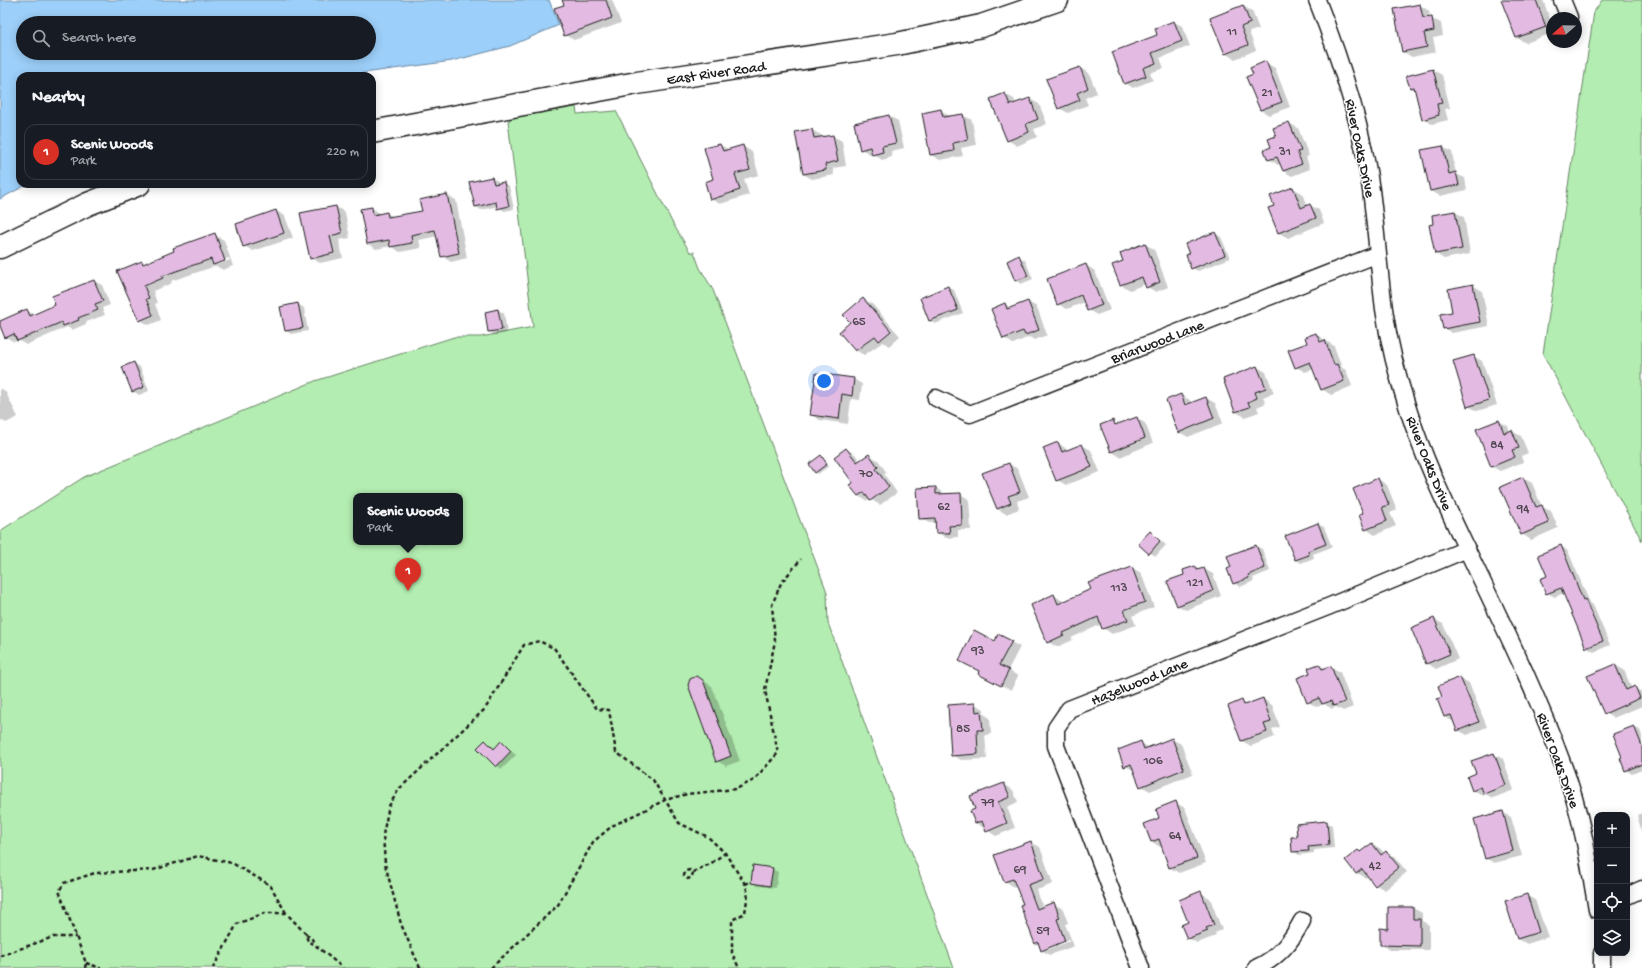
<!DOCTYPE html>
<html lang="en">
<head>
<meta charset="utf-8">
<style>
  :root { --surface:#171b24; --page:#242831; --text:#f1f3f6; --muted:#9ea1a6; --line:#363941; --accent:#d93025 }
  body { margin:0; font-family:"Gochi Hand",sans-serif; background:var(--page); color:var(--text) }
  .controls { position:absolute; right:12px; bottom:12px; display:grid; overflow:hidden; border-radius:8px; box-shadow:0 2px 10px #0003 }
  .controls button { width:36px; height:36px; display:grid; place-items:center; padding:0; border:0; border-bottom:1px solid var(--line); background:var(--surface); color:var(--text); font:20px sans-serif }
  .compass { position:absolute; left:1546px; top:12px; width:36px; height:36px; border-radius:50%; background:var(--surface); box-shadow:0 2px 10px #0003; rotate:250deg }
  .you { position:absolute; left:824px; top:381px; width:14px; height:14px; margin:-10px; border:3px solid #fff; border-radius:50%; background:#1a73e8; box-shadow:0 0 0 6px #1a73e833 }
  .badge { display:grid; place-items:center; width:26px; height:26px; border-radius:50%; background:var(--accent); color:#fff; font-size:13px; font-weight:700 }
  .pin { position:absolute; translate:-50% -33px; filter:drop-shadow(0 1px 2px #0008) }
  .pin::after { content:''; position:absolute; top:21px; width:14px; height:12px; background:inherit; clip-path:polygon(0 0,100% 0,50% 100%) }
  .popup { position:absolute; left:353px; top:493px; width:110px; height:52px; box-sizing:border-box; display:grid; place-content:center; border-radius:8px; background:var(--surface); filter:drop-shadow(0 1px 3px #0005); font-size:13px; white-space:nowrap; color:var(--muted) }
  .popup b { font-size:15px; color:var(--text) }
  .popup::after { content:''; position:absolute; left:50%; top:100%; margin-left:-8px; border:8px solid transparent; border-top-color:var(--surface) }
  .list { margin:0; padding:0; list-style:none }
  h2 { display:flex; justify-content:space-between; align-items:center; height:52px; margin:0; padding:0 16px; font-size:17px }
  h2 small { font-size:13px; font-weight:400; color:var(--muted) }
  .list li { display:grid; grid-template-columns:26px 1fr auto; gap:12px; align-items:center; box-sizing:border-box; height:56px; margin:0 8px 8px; padding:0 8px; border:1px solid var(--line); border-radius:12px }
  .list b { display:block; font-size:15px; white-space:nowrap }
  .list p { margin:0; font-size:13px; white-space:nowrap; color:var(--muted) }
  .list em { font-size:13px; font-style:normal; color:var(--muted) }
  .icon { flex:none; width:22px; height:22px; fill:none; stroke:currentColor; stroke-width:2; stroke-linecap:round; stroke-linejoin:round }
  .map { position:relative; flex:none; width:1642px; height:968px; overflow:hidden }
  .search { position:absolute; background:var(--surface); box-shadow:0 2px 10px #0003; left:16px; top:16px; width:360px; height:44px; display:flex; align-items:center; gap:10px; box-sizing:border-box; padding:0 14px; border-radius:22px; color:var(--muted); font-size:15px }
  .panel { position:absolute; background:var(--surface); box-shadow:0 2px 10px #0003; left:16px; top:72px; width:360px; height:116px; border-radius:12px }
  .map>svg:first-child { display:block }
</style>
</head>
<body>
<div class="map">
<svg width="1642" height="968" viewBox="0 0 1642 968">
  <rect width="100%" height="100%" fill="#fff"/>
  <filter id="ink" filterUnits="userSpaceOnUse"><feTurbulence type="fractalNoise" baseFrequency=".025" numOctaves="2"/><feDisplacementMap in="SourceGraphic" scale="8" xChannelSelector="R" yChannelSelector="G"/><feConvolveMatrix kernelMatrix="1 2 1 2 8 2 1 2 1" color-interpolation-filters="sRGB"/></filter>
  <g filter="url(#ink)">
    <!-- green -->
    <path fill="#b3edb1" stroke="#688466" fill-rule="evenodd" d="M1602,0h40v541l-99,-187 51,-342z
      M576,107l1,7 39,-3 56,111 18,30h4l6,16 13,22 114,302 1,31 126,345h-954v-437l84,-54 231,-96 139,-44h27l52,-10 -25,-206 2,-1v-2zM356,496h104v46h-104z"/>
    <!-- water -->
    <path fill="#9ccff9" stroke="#6987a1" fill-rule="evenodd" d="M0,0h549l10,25 -49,21 -58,15 -110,15h-322v108h8l-28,15zM23,23h346v30h-346z"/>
    <!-- shadow -->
    <path fill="#0003" fill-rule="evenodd" d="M563,0h49l9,23 -47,17 -9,-5v-29z
      M1503,0h40l9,24v9l-26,10 -9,-5z
      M1420,5l9,6 1,7 11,5 2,13 -10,2 3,14 -24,5 -9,-5z
      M1243,6l9,5 7,18 -10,3 7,18 -21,9 -9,-5z
      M1174,22l8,4 8,20 -30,12 4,10 -14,5 3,7 -20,8 -8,-5 33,-48z
      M1266,63l9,5 15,39 -21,8 -9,-5 -6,-35z
      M1080,68l9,5 8,20 -12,5 3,7 -20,8 -9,-5z
      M1433,70l9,5 8,33 -5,1 3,11 -16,4 -9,-5 -8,-29 -5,-3z
      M1005,94l9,5 2,5 14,-5 9,5 8,20 -13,5 3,8 -20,9 -9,-6z
      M941,110l9,7 13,-2 9,5 4,25 -15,3 2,8 -23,4 -9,-5z
      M889,116l9,5 6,27 -13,3 1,6 -10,3 -9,-6h-3l-9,-5z
      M1289,123l9,5 11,28 -3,1 4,12 -18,7 -9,-5 -2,-8 -3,2 -9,-6 4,-12z
      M812,130l9,5v3l12,-2 9,5 4,25 -13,2 1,7 -22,4 -9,-5z
      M720,145l10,5 13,-4 9,6 7,23 -15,4 5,16 -29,9 -9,-5z
      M1443,147l9,5 4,22 9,4 2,12 -27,6 -9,-5z
      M492,178l6,3 1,3 4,-1 6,3 5,23 -10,2 -6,-5 -17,4 -6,-4z
      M1293,188l9,5 5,13 3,-1 9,5 5,13 -36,15 -9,-5 -4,-27z
      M447,195l9,5 11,58 -16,4 -9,-6 -4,-20 -19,4 2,8 -21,4 -9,-6 -15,3 -9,-6 5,-35 9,6 6,-1 7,4 29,-5z
      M336,207l9,5 5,26 -11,2 4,18 -23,5 -9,-5z
      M276,211l9,5 8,22 -40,13 -9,-5z
      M1455,212l9,5 6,37 -26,5 -8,-5z
      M1215,233l6,4 9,21 -32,13 -6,-3z
      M215,235l9,5 9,26 -10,4 -7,-4 -45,15 1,2 -19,8 4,12 -2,1 6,16 -12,5 -9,-5 2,-58 3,2zM229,258l1,2 -13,5 -1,-2z
      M1145,244l9,5 14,38 -12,5 -9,-5 -2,-3 -15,6 -9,-5 3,-24z
      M1019,257l6,3 8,19 -12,5 -5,-4z
      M1086,265l9,6 15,39 -13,5 -9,-5 -3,-8 -18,7 -9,-5z
      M94,281l8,4 8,20 -8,3 3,7 -19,7v2l-14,6 -5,-3 -41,18 -8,-5 -4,2 -8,-5 -6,-15 26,-12 8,5 22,-9 -3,-9z
      M1473,285l9,6 7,35 -37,7 -9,-5z
      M948,287l6,3 9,23 -28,11 -5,-3z
      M863,299l9,5 28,32 -11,10 -6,-4 -19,13 -9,-5 -4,-27z
      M1028,302l9,5 10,28 -12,5 -6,-3 -16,7 -9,-6 1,-34 7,4z
      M298,304l6,4 4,23 -17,3 -5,-3z
      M498,310l6,3 3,20 -12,2 -6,-3z
      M1316,334l18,12 8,22 4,2 6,16 -21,9 -9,-6 -8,-20 -9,3 -9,-5 12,-24z
      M1473,356l9,5 15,44 -20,6 -9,-5z
      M134,363l6,4 9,24 -10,4 -6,-4z
      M1257,367l9,5 8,21 -11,4 3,6 -9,4 2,5 -14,5 -9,-5 -12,-32z
      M853,379l9,5 -2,16 -9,-1 -3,25 -28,-4 -9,-5z
      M0,388l5,3 13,26 -12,6 -6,-4z
      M1181,395l9,5 1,4 15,-6 9,5 8,20 -35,14 -9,-5z
      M1136,418l9,5 8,20 -33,14 -9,-6 2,-29 5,3z
      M1499,421l9,5 2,6 2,-1 9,5 7,17 -7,3 2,6 -23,9 -9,-5z
      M1058,443l10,7 14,-5 9,5 9,22 -34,13 -9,-5z
      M846,449l9,5 5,7 9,-6 9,5 9,13 -3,1 13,19 -17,12 -10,-6 -3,2 -9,-5z
      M821,456l8,10 -11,8 -2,-2z
      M1009,464l9,5 11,28 -12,4 2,8 -13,5 -9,-5z
      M1523,478l9,5 10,24 9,4 7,17 -27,12 -9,-6z
      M1378,479l9,6 10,25 -7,3 6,13 -21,9 -9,-6 -2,-15z
      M936,488l9,6h15l9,5 2,31h-13v7l-12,1 -9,-6v-9h-8l-9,-5z
      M1318,524l6,3 8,20 -19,7 1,4 -13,5 -6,-3z
      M1150,532l16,13 -10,11 -6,-3z
      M1256,546l6,3 8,22 -17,7 1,3 -14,6 -6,-4z
      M1561,546l7,5 22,52 3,2 17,40 -16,7 -7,-4 -23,-55 -9,4 -8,-4 1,-17z
      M1195,567l6,3 3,-1 9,5 8,22 -35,14 -9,-5 8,-30z
      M1132,568l9,5 13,34 -22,9 4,9 -24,9 -9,-6 -1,-4 -31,14 2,2 -16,7 -9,-5 6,-47 10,7 28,-12z
      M1434,619l9,5 15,35 -22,10 -9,-6z
      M995,642h16l9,5 -12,23 10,6 -7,14 -23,-11z
      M1319,665l7,4 5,-2 9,5 13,35 -10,4 -7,-4 -4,2 -8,-5 -7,3 -9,-5 3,-28z
      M1615,665l9,5 8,19 2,-1 8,4v14l-29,12 -9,-5z
      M697,677l15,9 28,75 -14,5 -9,-5z
      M1460,678l9,5 18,44 -20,8 -9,-5 -4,-8 -9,-5 -1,-20z
      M1263,699l9,6 8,22 -8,2 3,8 -24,9 -9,-5 -13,-35 13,-4 6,3z
      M975,704l9,5v5l6,4 1,16 -6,1 2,24 -26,1 -9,-5z
      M1634,727l6,3 2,6v34l-10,4 -6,-4 -3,-13z
      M1172,739l9,5 12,30 -43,17 -9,-5 -6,-15 -10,-5 15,-24 9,6z
      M485,741l11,8 5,-6 15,12 -14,14 -5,-3z
      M1494,754l9,5 11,31 -21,8 -8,-4 -3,1 -9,-5 4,-16z
      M1004,784l9,6 5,12 -11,5 8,21 -19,8 -20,-13v-14z
      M1176,803l9,5 21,55 -27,10 -9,-5 -8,-22 -2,1 -9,-6 10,-22z
      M1502,812l9,5 11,39 -28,7 -9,-5z
      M1642,813v20l-5,-18z
      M1326,822l6,3 2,23 -20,2v3l-15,2 -6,-4 5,-13z
      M1031,842l9,5 13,37 -16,6 6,18 11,-4 9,5 5,14 -3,1 9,22 -24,9 -9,-5 -1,-5 -4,-2 -20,-57 -2,1 -9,-6zM1070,939v2l-24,9v-3z
      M1372,844l9,5 3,5 2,-2 9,5 12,15 -22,18 -9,-5 -8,-9 -2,2 -9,-5 1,-22 3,2z
      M772,869l6,3 -2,16 -19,-2 -5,-4z
      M1201,893l9,5 12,32 -7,3 1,3 -19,7 -9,-5 1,-15z
      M1526,895l9,5 13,37 -21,7 -9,-5z
      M1389,908h24l9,5v8l7,4v25h-39l-9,-6 8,-14z"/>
    <!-- building -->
    <path fill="#e3bbe2" stroke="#1c1c1c" d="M562,0h44l6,18 -48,18 -10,-28 10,-3z
      M1501,0h35l10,27 -30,11z
      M1420,4l3,14 9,-1 2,14 -10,2 3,14 -25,5 -8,-43z
      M1243,5l7,18 -9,4 7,18 -23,9 -15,-36z
      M1174,21l8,20 -30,12 4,10 -13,5 3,8 -22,8 -12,-32 45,-17 -2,-7z
      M1266,61l16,41 -22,8 -14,-33 7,-3 -3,-6z
      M1080,67l8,21 -11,5 3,7 -22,9 -12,-30z
      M1433,69l9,34 -5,1 2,11 -17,5 -8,-33 -4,1 -4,-12z
      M1005,93l5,12 20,-7 8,21 -12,5 3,8 -22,9 -17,-42z
      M941,109l2,8 20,-3 5,26 -15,3 1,8 -24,4 -8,-42z
      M889,115l7,28 -14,3 1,6 -11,3 -2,-8 -10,3 -6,-27z
      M1289,122l12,29 -4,1 5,12 -19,7 -6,-14 -9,3 -4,-10 7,-3 -3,-8 8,-3 -3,-8z
      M812,129l2,9 19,-3 5,26 -13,3 1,6 -23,4 -8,-42z
      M720,144l3,7 20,-6 7,25 -15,4 5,16 -30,10 -5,-18 8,-3 -9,-31z
      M1443,146l6,28 7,-2 3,13 -29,6 -9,-41z
      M492,177l2,7 10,-2 5,24 -12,3 -1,-7 -21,5 -6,-25z
      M1293,187l8,21 9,-4 6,14 -38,15 -10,-25 6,-2 -4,-10z
      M447,194l12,59 -18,4 -6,-27 -24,5 1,8 -22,4 -1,-7 -22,4 -7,-35 12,-2 1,8 14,-3 1,5 34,-6 -3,-11z
      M336,206l6,27 -12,3 4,17 -24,6 -10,-46z
      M276,210l8,23 -41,14 -7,-23z
      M1455,211l7,38 -27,5 -6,-29 4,-1 -1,-9z
      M1215,232l10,23 -34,14 -5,-14 3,-1 -4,-10z
      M215,233l10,28 -12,4 -2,-6 -49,17 1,2 -19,8 5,12 -3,1 7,16 -14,6 -22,-50 25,-10 1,3 31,-13 -1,-3z
      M1145,243l15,39 -14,6 -4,-11 -22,8 -8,-20 11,-4 -3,-8z
      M1019,255l9,21 -13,5 -8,-20z
      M1086,264l16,41 -15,6 -6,-16 -24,10 -10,-26z
      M94,280l9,21 -8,3 3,6 -20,8 1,2 -16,6 -1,-4 -45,19 -3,-7 -9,4 -5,-12v-5l27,-12 3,7 25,-11 -3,-9z
      M1473,284l7,38 -37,7 -3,-15 12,-2 -4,-23z
      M948,286l10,24 -29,11 -9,-23z
      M863,298l28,33 -12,10 -4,-5 -20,15 -16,-19 11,-10 -7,-7z
      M1028,301l11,29 -14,5 -2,-4 -20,8 -12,-30 14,-6 2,6z
      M298,303l5,25 -18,3 -5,-24z
      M498,309l4,21 -14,2 -3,-20z
      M1316,333l4,9 5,-2 9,25 3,-1 7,17 -23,9 -11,-28 -15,6 -7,-18 19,-7 -2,-6z
      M1474,355l15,45 -22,7 -14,-46z
      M134,362l10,25 -12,5 -10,-25z
      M1257,366l9,22 -11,4 2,6 -9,4 2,5 -15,5 -12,-33z
      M816,373l38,5 -2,18 -10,-2 -3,25 -29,-4z
      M1181,394l4,11 21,-8 8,21 -36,15 -12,-33z
      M1137,417l8,21 -34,14 -11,-27 13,-5 2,5z
      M1499,420l5,13 8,-3 7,18 -7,2 3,7 -24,10 -15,-38z
      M1058,442l4,10 20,-8 10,23 -36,14 -13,-33z
      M846,448l11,14 12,-8 9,13 -2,2 13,18 -19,14 -6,-9 -6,4 -9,-11 4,-2 -19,-26z
      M821,455l6,9 -12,9 -6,-9z
      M1009,463l11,29 -12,4 3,7 -14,6 -15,-36z
      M1523,477l13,30 6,-2 7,18 -28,12 -21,-48z
      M1378,478l11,27 -7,2 5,14 -22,9 -6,-15 4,-2 -10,-24z
      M936,487v7l25,-1 1,32 -13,1 1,7h-14l-1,-15 -16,1 -2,-31z
      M1318,523l8,21 -18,7 1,4 -14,5 -10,-24z
      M1150,531l10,10 -11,13 -11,-10z
      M1256,545l9,23 -17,7 1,3 -16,6 -6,-15 4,-2 -4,-11z
      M1561,545l22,55 2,-1 18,42 -17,7 -25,-60 -15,6 -6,-15 7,-3 -9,-21z
      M1195,566l2,4 7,-2 9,23 -36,15 -10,-25 17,-6 -1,-5z
      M1132,567l13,35 -21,8 4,10 -26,9 -4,-12 -35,16 1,2 -17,8 -16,-38 23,-11 4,10 33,-15 -3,-6z
      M1434,618l16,36 -24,10 -15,-36z
      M974,630l21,11 3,-7 14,7 -13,24 10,5 -8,16 -23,-12 1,-3 -20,-10z
      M1319,664l3,5 9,-3 14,36 -12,4 -2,-5 -9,3 -3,-6 -12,5 -10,-25 13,-5 -2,-5z
      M1615,664l11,26 9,-4 5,12 -36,16 -17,-38z
      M697,676l6,4 28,76 -15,6 -28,-77 2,-6z
      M1460,677l19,45 -22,9 -6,-16 -7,2 -7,-18 5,-2 -4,-11z
      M1263,698l8,24 -7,2 3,8 -26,9 -13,-35 14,-6 2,5z
      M975,703l1,9 5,-1 2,19h-6l1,24 -27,2 -3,-51z
      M1634,726l8,20v18l-17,7 -5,-13 2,-1 -9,-23z
      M1172,738l12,31 -44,18 -9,-23 -7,3 -6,-17 23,-9 3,8z
      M485,740l9,9 7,-8 10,10 -15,16 -19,-19z
      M1494,753l12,32 -22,9 -3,-7 -9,4 -5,-14 9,-4 -5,-12z
      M1004,783l6,14 -12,5 9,21 -21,9 -4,-11 -7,2 -5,-12 5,-2 -5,-13z
      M1176,801l21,57 -28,10 -10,-29 -8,3 -7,-18 15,-6 -3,-9z
      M1503,811l10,40 -28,8 -11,-40z
      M1327,821l2,24 -21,2 1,4 -17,1 -1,-15h6l-1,-13z
      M1031,841l13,38 -16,6 9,24 17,-7 6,16 -3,1 8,22 -24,10 -3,-9 -3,2 -15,-39 3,-1 -10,-25 -9,3 -10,-27z
      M1372,843l9,12 5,-4 13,16 -24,19 -13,-17 -6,5 -11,-14 13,-10 2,2z
      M753,865l20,3 -3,18 -19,-3z
      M1201,891l13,34 -8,3 2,3 -21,8 -6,-14 7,-3 -9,-22z
      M1527,894l12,38 -22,7 -12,-38z
      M1388,907h25v12h7v27l-40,-1v-17l8,1z"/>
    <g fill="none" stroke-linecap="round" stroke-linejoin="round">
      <defs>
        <path id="minor" d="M1317,0c24,61 45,125 54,190 5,39 8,79 13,119 5,35 14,70 25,103 14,44 34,87 54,129 35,74 72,147 100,224 18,47 26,96 34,145
          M1562,0l7,17
          M936,398l34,16 408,-160
          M1627,896l15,-7
          M1602,953v15
          M1141,968l-85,-222v-18l13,-19 261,-103 137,-57
          M1256,968c22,-10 35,-26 46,-47"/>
        <path id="secondary" d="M372,132l265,-49 260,-39 84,-18 76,-26
          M0,247l88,-43 51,-20"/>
      </defs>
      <!-- minor casing -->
      <use href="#minor" stroke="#1c1c1c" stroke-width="19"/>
      <!-- secondary casing -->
      <use href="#secondary" stroke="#1c1c1c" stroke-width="25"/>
      <!-- path -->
      <path stroke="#1c1c1c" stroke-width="2.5" stroke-dasharray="4 3" stroke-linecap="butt" d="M693,872l-1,5 -4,2 -4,-3 1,-5 5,-1 3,2 17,-8 15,-11
        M745,884l5,-2
        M306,934l6,5 2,4
        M0,956l53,-19h23
        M86,963l15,5
        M85,968l1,-5 -27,-72 5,-8 31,-10 58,-3 45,-14 34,7 38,22 16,28
        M213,968l24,-44 28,-11h21l20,21 2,8 6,2 29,24
        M420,968l-19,-44 -16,-60 -2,-29 6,-29 10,-17 86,-80 39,-64 15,-4 15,7 43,61 12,1 7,42 37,28 26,43 29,14 17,16 20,31 3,9 -3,20 -13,7v33l7,15
        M491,968l67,-63 35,-63 19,-16 53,-26 22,-6 49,-5 18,-9 24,-27 -13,-63 10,-49 -3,-36 9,-22 20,-24"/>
      <!-- minor -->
      <use href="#minor" stroke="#fff" stroke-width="16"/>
      <!-- secondary -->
      <use href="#secondary" stroke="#fff" stroke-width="22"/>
    </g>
  </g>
  <g text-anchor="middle" stroke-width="3" stroke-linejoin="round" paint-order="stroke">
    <!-- number labels -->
    <g font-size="13" fill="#4e444e">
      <text x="1232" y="35">11</text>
      <text x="1267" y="96">21</text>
      <text x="1285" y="155">31</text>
      <text x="859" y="325">65</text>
      <text x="1497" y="448">84</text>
      <text x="866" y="477">70</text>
      <text x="944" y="510">62</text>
      <text x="1523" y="512">94</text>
      <text x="1195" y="586">121</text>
      <text x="1119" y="591">113</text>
      <text x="978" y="654">93</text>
      <text x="963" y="732">85</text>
      <text x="1153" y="764">106</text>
      <text x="988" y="806">79</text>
      <text x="1175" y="839">64</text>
      <text x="1375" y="869">42</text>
      <text x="1020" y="873">69</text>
      <text x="1043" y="934">59</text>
    </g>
    <!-- street labels -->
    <g font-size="15" fill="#1c1c1c" stroke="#fff">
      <text transform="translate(716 72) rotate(-8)" y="5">East River Road</text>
      <text transform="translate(1361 148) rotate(78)" y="5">River Oaks Drive</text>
      <text transform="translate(1157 341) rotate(-21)" y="5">Briarwood Lane</text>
      <text transform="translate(1430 463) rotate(68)" y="5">River Oaks Drive</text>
      <text transform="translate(1139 681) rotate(-22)" y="5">Hazelwood Lane</text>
      <text transform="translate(1559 760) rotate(70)" y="5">River Oaks Drive</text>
    </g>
  </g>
</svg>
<div class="controls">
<button>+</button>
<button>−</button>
<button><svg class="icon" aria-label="locate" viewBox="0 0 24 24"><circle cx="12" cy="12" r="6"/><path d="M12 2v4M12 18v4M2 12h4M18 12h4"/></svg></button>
<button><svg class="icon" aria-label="layers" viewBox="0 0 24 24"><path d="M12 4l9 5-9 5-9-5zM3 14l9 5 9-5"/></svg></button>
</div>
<svg class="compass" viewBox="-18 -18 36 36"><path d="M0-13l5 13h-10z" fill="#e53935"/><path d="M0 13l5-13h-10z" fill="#9ea1a6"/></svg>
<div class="you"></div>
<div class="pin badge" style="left:408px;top:591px">1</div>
<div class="popup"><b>Scenic Woods</b>Park</div>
<div class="search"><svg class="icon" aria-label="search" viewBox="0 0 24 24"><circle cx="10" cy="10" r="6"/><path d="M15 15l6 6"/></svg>Search here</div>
<section class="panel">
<h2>Nearby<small></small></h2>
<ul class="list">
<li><span class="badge">1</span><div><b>Scenic Woods</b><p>Park</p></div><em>220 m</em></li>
</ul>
</section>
</div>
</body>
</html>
